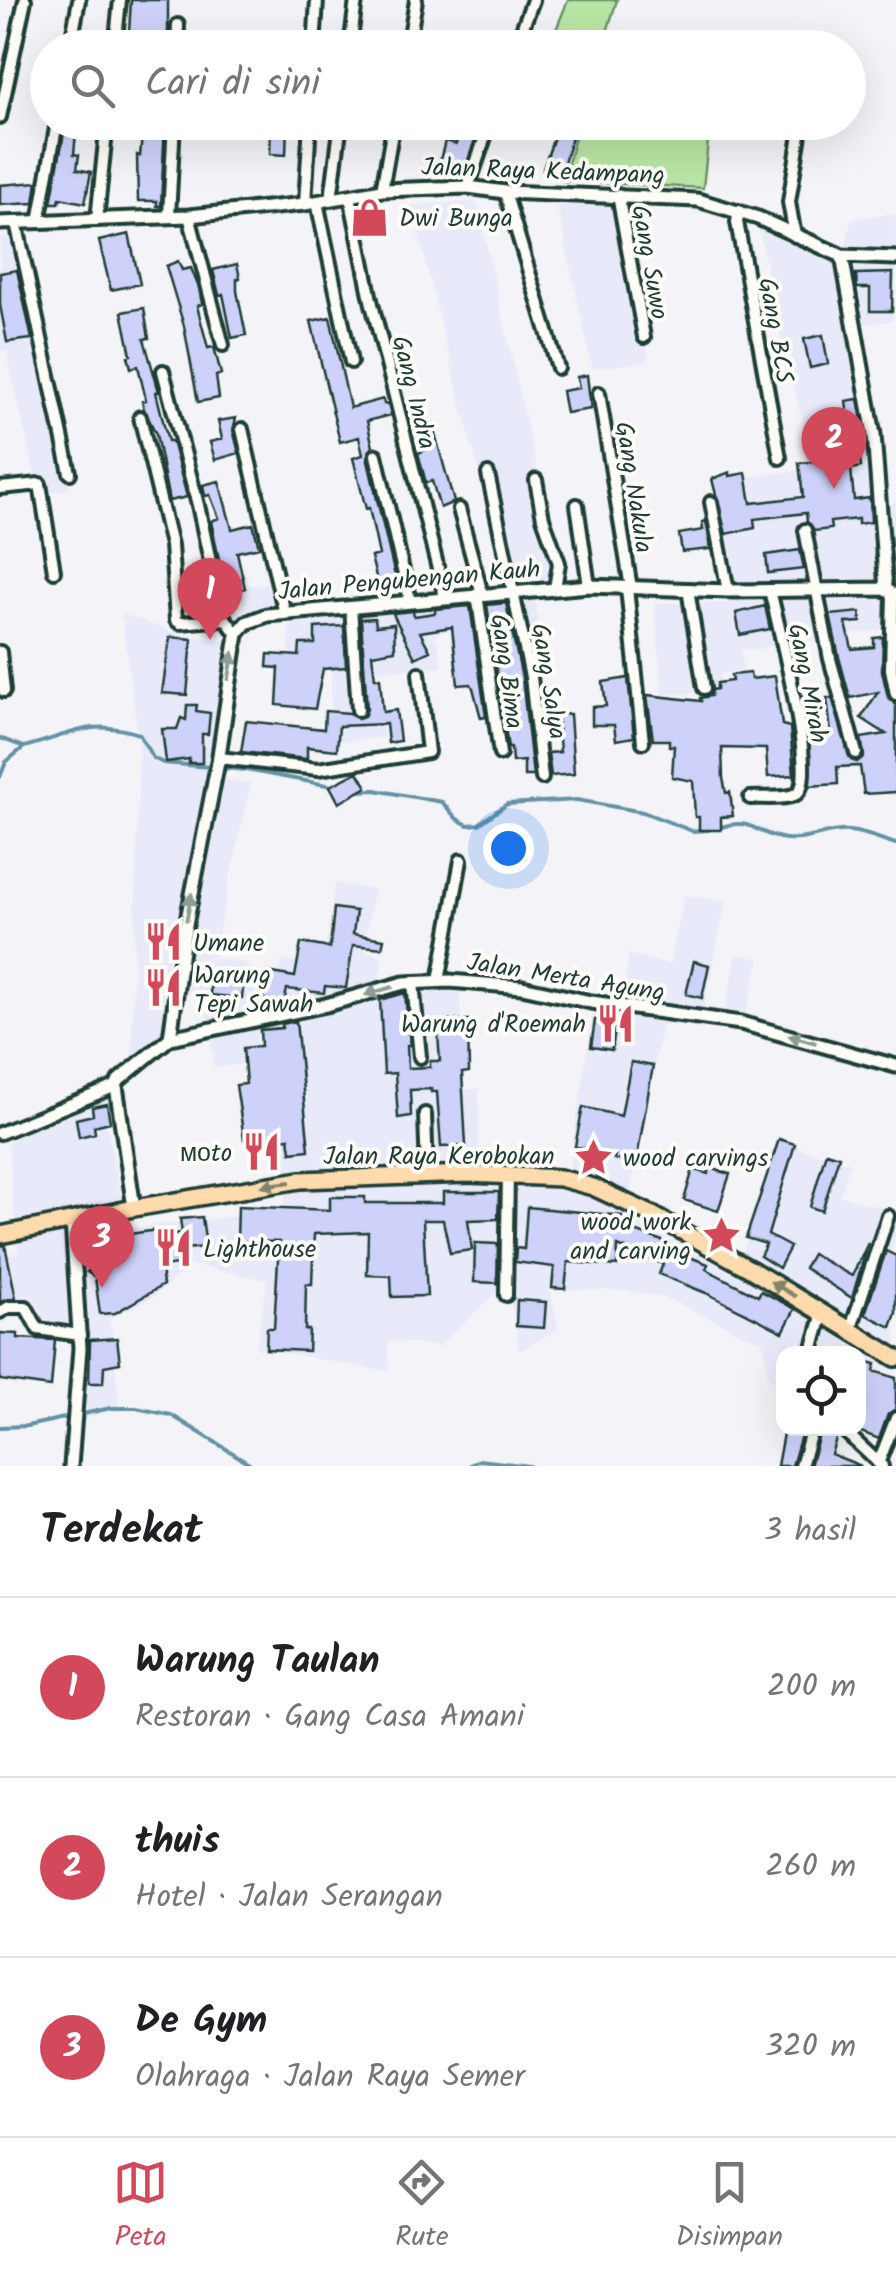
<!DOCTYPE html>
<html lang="id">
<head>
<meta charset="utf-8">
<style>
  :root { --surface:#fff; --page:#f6f6f6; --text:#202124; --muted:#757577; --line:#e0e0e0; --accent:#d1495b }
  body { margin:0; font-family:Kalam,sans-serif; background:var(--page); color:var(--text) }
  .controls { position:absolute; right:30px; bottom:30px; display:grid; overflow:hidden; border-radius:20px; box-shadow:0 10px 40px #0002 }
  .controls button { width:90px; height:90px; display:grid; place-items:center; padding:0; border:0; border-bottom:2px solid var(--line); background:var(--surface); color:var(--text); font:50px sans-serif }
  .you { position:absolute; left:508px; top:848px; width:35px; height:35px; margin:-25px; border:8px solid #fff; border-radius:50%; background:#1a73e8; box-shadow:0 0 0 15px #1a73e833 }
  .badge { display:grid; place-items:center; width:65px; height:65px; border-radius:50%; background:var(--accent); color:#fff; font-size:32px; font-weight:700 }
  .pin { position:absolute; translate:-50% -82px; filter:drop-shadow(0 2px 5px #0008) }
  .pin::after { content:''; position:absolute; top:52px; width:35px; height:30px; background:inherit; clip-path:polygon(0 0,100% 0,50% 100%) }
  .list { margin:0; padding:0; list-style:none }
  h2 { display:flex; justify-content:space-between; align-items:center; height:130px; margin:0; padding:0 40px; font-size:42px }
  h2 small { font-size:32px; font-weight:400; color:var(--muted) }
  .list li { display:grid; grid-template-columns:65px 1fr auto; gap:30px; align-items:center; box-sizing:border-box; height:180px; padding:0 40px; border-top:2px solid var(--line) }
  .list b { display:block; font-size:38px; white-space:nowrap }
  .list p { margin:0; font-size:32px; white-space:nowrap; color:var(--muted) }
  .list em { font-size:32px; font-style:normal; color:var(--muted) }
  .icon { flex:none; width:55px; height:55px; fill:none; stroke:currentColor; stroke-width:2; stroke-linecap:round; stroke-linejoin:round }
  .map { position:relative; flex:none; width:896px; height:1466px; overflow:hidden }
  .search { position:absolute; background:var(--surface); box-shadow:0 10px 40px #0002; left:30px; right:30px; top:30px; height:110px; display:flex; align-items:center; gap:25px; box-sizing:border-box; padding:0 35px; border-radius:55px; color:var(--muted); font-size:38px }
  .sheet { height:670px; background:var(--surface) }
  nav { display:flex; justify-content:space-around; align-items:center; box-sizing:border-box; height:140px; border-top:2px solid var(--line); background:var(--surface); font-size:28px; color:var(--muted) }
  nav a { display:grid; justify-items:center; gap:5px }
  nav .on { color:var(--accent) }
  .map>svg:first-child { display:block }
</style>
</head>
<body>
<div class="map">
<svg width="896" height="1466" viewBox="0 0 896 1466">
  <rect width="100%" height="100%" fill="#f4f4f8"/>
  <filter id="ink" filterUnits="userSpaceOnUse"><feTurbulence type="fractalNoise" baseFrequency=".01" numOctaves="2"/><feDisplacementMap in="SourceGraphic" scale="20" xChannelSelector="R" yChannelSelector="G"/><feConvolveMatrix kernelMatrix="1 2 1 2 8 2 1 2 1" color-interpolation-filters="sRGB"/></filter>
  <g filter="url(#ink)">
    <!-- built -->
    <path fill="#e9eaf9" d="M477,201l85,381 -48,5 -43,-144 -60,-238z
      M557,204l62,2 30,155 -57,8z
      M896,213v81h-3v27l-38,4 24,178h17v132l-10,-6 -145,22 3,19 -24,4 2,17 -59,4 -9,-92h74l-14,-121 101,-14 -35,-133 -22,-109 85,34 8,-41z
      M0,236h14l57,253 -32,5 -33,-143h-6z
      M308,581l9,38 219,-19 6,57 -15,9 -10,-48 -81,15 6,34 -71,4 14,67 -54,4v-73l-43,2 1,-50h-43l-6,-35z
      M121,613l60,22 47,5 -6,44 -5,94 34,5 -38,175 36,5 -3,22 33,3 2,-28 42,5 12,-82 39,6 -10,61 19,7 -6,44 19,-7 44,-6 20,1 4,100h15v69l89,14 26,-162 29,6 5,-62 42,10 14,-68 42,5 -26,125 -38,-1 -36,191 110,59 40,-134 75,22 -11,32 56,17v25l-7,21 7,3v111l-47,-27 -1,8 -64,1 -1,26h-14l-6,-37 -100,-46 -37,-6 -76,-2 9,40 -40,22 -11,-70 -68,65 -52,-5 1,31 -133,-24 11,-68 -76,-15 -39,33 -42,20 10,89 -37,12 -8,-86 -35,8 -19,-43 -21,4v-45l18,-4 -10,-111 92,-52 27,138 159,-17 -13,-177 -17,2 3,26 -45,6 -9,-73 -35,-3 -10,61 -29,19 8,-329z
      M737,953l23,6 -19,75 -20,-5z"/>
    <!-- green -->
    <path fill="#b9e6a4" stroke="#6c926c" stroke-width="2.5" d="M568,0h49l-10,32 99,15h-157z
      M579,123h131l-7,65 -140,-7z"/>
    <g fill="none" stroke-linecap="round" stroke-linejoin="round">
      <!-- stream -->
      <path stroke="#6392a5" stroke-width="4" d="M0,738l24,9c47,-12 65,-29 115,-13l14,24 10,5 83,7 86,16
        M0,777l6,-15 18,-15
        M356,791l19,-1 67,12 15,17 11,6 11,-1 28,-20 70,-4 66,12 49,19 17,-1
        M718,828c37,-12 35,7 68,11 21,3 42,-10 63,-8 16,1 32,9 47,13
        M0,1427l27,-1 84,-18h25l35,7 83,51
        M469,1466l11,-6 49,6"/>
    </g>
    <!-- building -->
    <path fill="#ced2fa" stroke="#1f3d34" stroke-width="2.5" d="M131,0h37v48h-22l1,-14 -18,-1z
      M66,122h11l-3,32 5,1 -2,14 14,3 -6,31 -25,-5 -1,5h-8z
      M147,122h18l-4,84h-4v-5h-19l-1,-46 3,1 2,-20h5z
      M271,122l16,1 -1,32 -16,-1z
      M461,122h20l-18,53 -25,-7 7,-27 11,3z
      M559,122h18l-17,53 -17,-6z
      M37,182l-3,21 -34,2v-20z
      M129,234l11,50 -29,6 -12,-49z
      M178,261l4,9 9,-2 8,20 3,16 -5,2 11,42 6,-1 7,27 -5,2 3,22 -21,4 -14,-76 -18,-60z
      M237,264l3,14 -3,1v12l9,44 -14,3 -9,-44 -4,1 -6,-25z
      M17,270l15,69 -25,3 -7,-37v-32z
      M893,273l-1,38h-22v-23h-13l-1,-14z
      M144,308l5,30 -5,1 15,53h-3l12,49h4l15,56 -18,4 -13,-67 -12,-25 -2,-8 4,-1 -8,-34 -7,2 -3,-12 3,-1 -9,-43z
      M330,317l20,91 33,-9 1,5 4,-1 3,12 -24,6 6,26 -6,10 29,123 -18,5 -7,-28 8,-2 -10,-47 -3,1 -13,-51 10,-3 -4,-18 -19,5 -29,-121z
      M823,335l5,29 -18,4 -6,-29z
      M587,375l4,34 -25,4 -4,-22 17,-3 -2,-11z
      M858,399l6,32 -7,1 4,35 -10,2 3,31 16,-2 1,24 -13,2v-5l-28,3 1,7 -17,2 -7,-9 -1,-9 -52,6 1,9 -29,6 -14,-55 18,-7v4l16,-3 5,30 52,-6 -4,-34 23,-2 -6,-38 32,-6 -2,-16z
      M236,418l-3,12 6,23 -24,7 -5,-18 12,-3 -4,-18z
      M432,423l22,79 -14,6 -8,-27 -6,2 -8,-30 8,-3 -7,-23z
      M219,481l13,48 21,-5 6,23 -22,5 8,36 -19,5 -15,-72 8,-3 -9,-23 -5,1 -2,-11z
      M706,521l5,28 -29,3 -3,-18 24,-4 -1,-8z
      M800,550l4,19 -36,4 -2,-18z
      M506,603l16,75 11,98h-9v-15l-12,1 -1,-14h-3l-21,-143z
      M470,606l16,111 -5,1 -8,-30 -2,-4 -13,1 -6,-58 -32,5 10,19 -15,7 -21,-42 -1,-3 20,-2 1,5 21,-3v-4z
      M765,606l5,23 -30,6 -4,-22z
      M860,612l1,10 -15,1 6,26 22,-2v-9l9,-1 -1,34 6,26 8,8v87l-32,2 -4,-28 -23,1 1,17 -28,2 -1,-50 22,-3 -4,-35h5l19,62 6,2 7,-6 -3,-18 25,-4 -25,-16 17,-26 -28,6 -11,-41 -9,-42z
      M375,618l1,8 18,-2 1,26 -23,4 3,24h5l3,34 13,-2 4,31 -12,2 -2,-19 -47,2 -2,24 -30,-3v12l-66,-7 5,-31 78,8 1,-18 25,2 8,6 6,-2 3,-8 -6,-90z
      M344,626l2,41 -23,2 -8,40 -38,-4 2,-37 -12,-1 1,-13 31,2 1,-12h15v-16z
      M170,637l22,2 -5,56 -25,-2z
      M750,673l1,6 24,-3 7,49 8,2 4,48 -26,2 -2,-28 -44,-1 1,30 3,15 4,-1 3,24 -12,1v13h-22v-13h-4l-2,-36 -21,-4 2,-31h-5v-6h-16l-6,-45 54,6 -1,-3 11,-2 1,-6 5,-1v-6l15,-2 -1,-6z
      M628,678l6,59 -18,3 -2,-15h-22v-18l14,-1 -3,-24z
      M187,705h10l-1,6 14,2 -2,21h-6v29h-13v-4l-23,3 -4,-33h15l4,-11 5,2z
      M570,714l4,60 -23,2 -3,-23 12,-1 -3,-37z
      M358,772l9,15 -28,16 -9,-17z
      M334,908l22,3 -3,23 31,5 -2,9 -29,-3 -7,43 -21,-2 -1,7 -37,-4 -3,14 -22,-4 5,-27 28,5 6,-34 29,5z
      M694,961l15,4 -7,33 -16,-4z
      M232,970l13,2 -3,26 -32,-3 1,-16 20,3z
      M405,993l5,52h-3l1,23 22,-1v-6h10l-3,-40 31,-1 1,52 -7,1 4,73 -25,1 -4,-55h-6v-3l-21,1 1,26 -13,2 -3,-45 -11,1 -4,-74z
      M595,1020l21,3 -4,27 -21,-3z
      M296,1021l13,129 -18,2 -2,-14 -16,2v-5l-29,4 -8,-54 10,-1 -3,-36 18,-2 -1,-16 22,-2v-4z
      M631,1062l22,4 -17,98 -22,-5 1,-4 -40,-9 8,-39 38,9z
      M107,1104l3,18 -16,4 1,7 -16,4 -3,-18 17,-4 -1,-8z
      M779,1139l16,5 -27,91 22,12 -11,21 -19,-12 6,-12 -20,-6z
      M826,1152l13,4 -17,55 -12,-4z
      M710,1168l20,6 -12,37 -34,-11 9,-31 15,5z
      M443,1192h56l-1,27 -30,1 4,30 -22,3 -7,-33h-20l4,76 -35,1 -1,-21 -24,-1 1,-43 -54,2 -2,50h-6l-1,46h4l-1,21 -42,-2 1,-21h7l5,-86 -42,-1 1,-35 92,4v-13h35v6h78z
      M527,1207l95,9 -1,10 47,17 -2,5 42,16 -2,5 52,27 3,-5 34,18 -12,23 -77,-39 -47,-19 4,-10 -45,-18 -1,20 -49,-4 -3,27 -13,-1 2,-21 -39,-5 1,-14 8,1z
      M202,1217l4,30 -22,2 2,15 -25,3 2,18 -48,28 -15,1 -5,-37 -8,-5 43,-38 27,-4v6l25,-3 -2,-14z
      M475,1243l23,1 -1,39 -23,-1z
      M868,1243l-16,55 -48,-30 8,-14 40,22z
      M5,1245l11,53 -16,4v-56z
      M886,1251l10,5v57l-5,14 -26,-13z
      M517,1300l29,2 -2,26 -28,-2z
      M0,1333l18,1v4l37,2 -4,47 -51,-7z
      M117,1338l3,25 -16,3 -1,17h-14l1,-43z
      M858,1359l18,5 -2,7 22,7v31l-8,5 -9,25 -21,-8v-29l7,-12 -7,-2z
      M784,1428h19l-11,38h-15z
      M821,1428h11l5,8 -6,18 30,12h-51z"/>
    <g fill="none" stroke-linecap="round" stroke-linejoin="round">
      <defs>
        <path id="minor" d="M70,48l9,-48
          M115,48l5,-48
          M177,48l1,-23
          M314,48l3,-48
          M350,48l6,-48
          M408,48l8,-48
          M515,48l18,-48
          M0,117l25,-117
          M468,187l22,-65
          M382,190l12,-68
          M505,192l53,176
          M618,195l26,142
          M350,196l21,104 74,297
          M331,199l10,-77
          M317,202l34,160
          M305,204l5,-82
          M739,211l-2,11 43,236
          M169,216l5,-94
          M189,216l34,129
          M97,220l10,-98
          M16,222l54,251
          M39,222l18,-100
          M795,236l-6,-34 13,-80
          M163,371l35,134 23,108 16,21
          M599,393l32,195
          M140,417l31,128 5,75 4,3 45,-4
          M242,429l43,185
          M376,455l34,145
          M488,474l43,203 11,101
          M536,480l7,38 16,45 -4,26
          M0,488l40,-4 14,87
          M711,502l17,89
          M577,505l12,81
          M459,509l23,85
          M805,530l25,129 26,94
          M627,588l16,154
          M688,589l16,99
          M477,594l23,160
          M893,594l-2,75 5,25
          M351,607l7,103
          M0,652l4,39
          M219,758l99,11 110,-17 -9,-79
          M750,798c12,-1 35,2 46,-4 24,-13 -20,-176 -26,-204
          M439,981l22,-121
          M413,982l7,75
          M425,1114l2,61
          M0,1133l116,-47
          M506,1295l2,-121
          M0,1312l9,-5h17l12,22 42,6
          M850,1331l38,-115
          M811,1354l12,-41
          M841,1428l41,38
          M878,1464l18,-46
          M801,1466l11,-38"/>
        <path id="tertiary" d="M0,223l189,-7 116,-12 77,-14 86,-3 37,5 193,8 60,18 84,38 54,2
          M842,256l32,179 12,154
          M170,1038l156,-33 78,-22 46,-2 72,6 69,15 150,21 155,43
          M134,1208l-18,-122 3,-6 51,-42 14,-103 34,-173 19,-128 9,-11 21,-8 322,-29 139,5 158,-2 10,7
          M71,1466l9,-118 -8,-127"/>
        <path id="primary" d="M0,1235l134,-27 166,-28 168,-6 92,4 33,9 58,27 99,55 146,89"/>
      </defs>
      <!-- minor casing -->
      <use href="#minor" stroke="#1f3d34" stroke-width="18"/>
      <!-- tertiary casing -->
      <use href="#tertiary" stroke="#1f3d34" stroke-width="19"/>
      <!-- primary casing -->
      <use href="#primary" stroke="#1f3d34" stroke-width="22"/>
      <!-- minor -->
      <use href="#minor" stroke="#fdfcf7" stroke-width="10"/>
      <!-- tertiary -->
      <use href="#tertiary" stroke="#fdfcf7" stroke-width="11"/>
      <!-- primary -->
      <use href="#primary" stroke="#fedbac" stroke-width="15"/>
    </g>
    <!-- one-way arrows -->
    <defs><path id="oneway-solid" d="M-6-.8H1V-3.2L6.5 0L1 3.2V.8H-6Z" transform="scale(2.5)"/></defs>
    <g fill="#8e9c96">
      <use href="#oneway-solid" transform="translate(231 666) rotate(-80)"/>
      <use href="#oneway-solid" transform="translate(189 907) rotate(-79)"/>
      <use href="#oneway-solid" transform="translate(379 991) rotate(164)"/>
      <use href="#oneway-solid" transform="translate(802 1039) rotate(-164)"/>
    </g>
    <g fill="#83846a">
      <use href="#oneway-solid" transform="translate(276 1184) rotate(172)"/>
      <use href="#oneway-solid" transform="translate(783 1289) rotate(-149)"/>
    </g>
  </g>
  <!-- icons -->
  <defs>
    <symbol id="shop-bare" viewBox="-9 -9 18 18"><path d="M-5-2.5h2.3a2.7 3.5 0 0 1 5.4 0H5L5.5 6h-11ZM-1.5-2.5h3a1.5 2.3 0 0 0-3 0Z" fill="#d1495b" stroke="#fdfcf7" stroke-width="2.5" paint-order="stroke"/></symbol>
    <symbol id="restaurant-bare" viewBox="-9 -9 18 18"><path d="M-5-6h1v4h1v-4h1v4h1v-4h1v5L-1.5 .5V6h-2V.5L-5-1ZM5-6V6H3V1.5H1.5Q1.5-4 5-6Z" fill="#d1495b" stroke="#fdfcf7" stroke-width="2.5" paint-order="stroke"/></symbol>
    <symbol id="sight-bare" viewBox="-9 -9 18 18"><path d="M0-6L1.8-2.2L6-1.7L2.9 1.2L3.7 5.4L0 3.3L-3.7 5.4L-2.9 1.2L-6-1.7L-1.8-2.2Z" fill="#d1495b" stroke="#fdfcf7" stroke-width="2.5" paint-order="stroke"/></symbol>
  </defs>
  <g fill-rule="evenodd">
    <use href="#shop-bare" x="342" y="190" width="55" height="55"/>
    <use href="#restaurant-bare" x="136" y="914" width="55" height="55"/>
    <use href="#restaurant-bare" x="136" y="960" width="55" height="55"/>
    <use href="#restaurant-bare" x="588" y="996" width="55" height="55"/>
    <use href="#restaurant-bare" x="234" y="1124" width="55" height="55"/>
    <use href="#sight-bare" x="566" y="1130" width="55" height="55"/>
    <use href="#sight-bare" x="694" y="1208" width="55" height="55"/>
    <use href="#restaurant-bare" x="146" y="1220" width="55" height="55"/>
  </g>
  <g text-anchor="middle" stroke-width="8" stroke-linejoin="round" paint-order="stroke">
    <!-- street labels -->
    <g font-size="25" fill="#1f3d34" stroke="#fdfcf7">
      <text transform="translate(543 170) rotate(2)" y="9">Jalan Raya Kedampang</text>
      <text transform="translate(651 262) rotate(80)" y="9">Gang Suwo</text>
      <text transform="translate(777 330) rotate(80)" y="9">Gang BCS</text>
      <text transform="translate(415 392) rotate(76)" y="9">Gang Indra</text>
      <text transform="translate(635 487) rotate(81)" y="9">Gang Nakula</text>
      <text transform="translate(409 579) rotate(-5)" y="9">Jalan Pengubengan Kauh</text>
      <text transform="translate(508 671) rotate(82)" y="9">Gang Bima</text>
      <text transform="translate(550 681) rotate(81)" y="9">Gang Salya</text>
      <text transform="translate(809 683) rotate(79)" y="9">Gang Mirah</text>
      <text transform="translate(566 976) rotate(9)" y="9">Jalan Merta Agung</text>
      <text x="439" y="1164">Jalan Raya Kerobokan</text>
    </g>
    <!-- poi labels -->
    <g font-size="25" fill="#1f3d34" stroke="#fdfcf7" text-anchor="start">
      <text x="399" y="226">Dwi Bunga</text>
      <text x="193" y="951">Umane</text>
      <text x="194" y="983">Warung<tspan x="194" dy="29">Tepi Sawah</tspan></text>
      <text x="586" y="1032" text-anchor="end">Warung d'Roemah</text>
      <text x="232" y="1161" text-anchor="end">моto</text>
      <text x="623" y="1166">wood carvings</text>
      <text x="691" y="1230" text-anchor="end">wood work<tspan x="691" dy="29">and carving</tspan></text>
      <text x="203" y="1257">Lighthouse</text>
    </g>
  </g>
</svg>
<div class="controls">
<button><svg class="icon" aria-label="locate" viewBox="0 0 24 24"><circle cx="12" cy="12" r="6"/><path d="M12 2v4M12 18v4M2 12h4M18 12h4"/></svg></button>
</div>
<div class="you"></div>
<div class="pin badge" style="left:210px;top:640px">1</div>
<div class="pin badge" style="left:834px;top:489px">2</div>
<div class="pin badge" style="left:102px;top:1288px">3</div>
<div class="search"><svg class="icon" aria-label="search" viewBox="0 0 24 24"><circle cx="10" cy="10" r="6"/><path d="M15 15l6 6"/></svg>Cari di sini</div>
</div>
<section class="sheet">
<h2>Terdekat<small>3 hasil</small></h2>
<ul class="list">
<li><span class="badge">1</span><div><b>Warung Taulan</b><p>Restoran · Gang Casa Amani</p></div><em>200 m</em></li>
<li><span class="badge">2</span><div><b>thuis</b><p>Hotel · Jalan Serangan</p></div><em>260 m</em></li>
<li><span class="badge">3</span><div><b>De Gym</b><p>Olahraga · Jalan Raya Semer</p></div><em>320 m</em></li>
</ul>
</section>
<nav>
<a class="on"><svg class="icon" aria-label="map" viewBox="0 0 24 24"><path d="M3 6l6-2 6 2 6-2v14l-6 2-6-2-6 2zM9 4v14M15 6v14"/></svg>Peta</a>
<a><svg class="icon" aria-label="directions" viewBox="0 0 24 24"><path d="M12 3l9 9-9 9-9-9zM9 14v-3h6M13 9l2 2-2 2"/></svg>Rute</a>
<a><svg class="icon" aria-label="saved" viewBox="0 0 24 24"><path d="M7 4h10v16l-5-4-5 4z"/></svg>Disimpan</a>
</nav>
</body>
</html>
